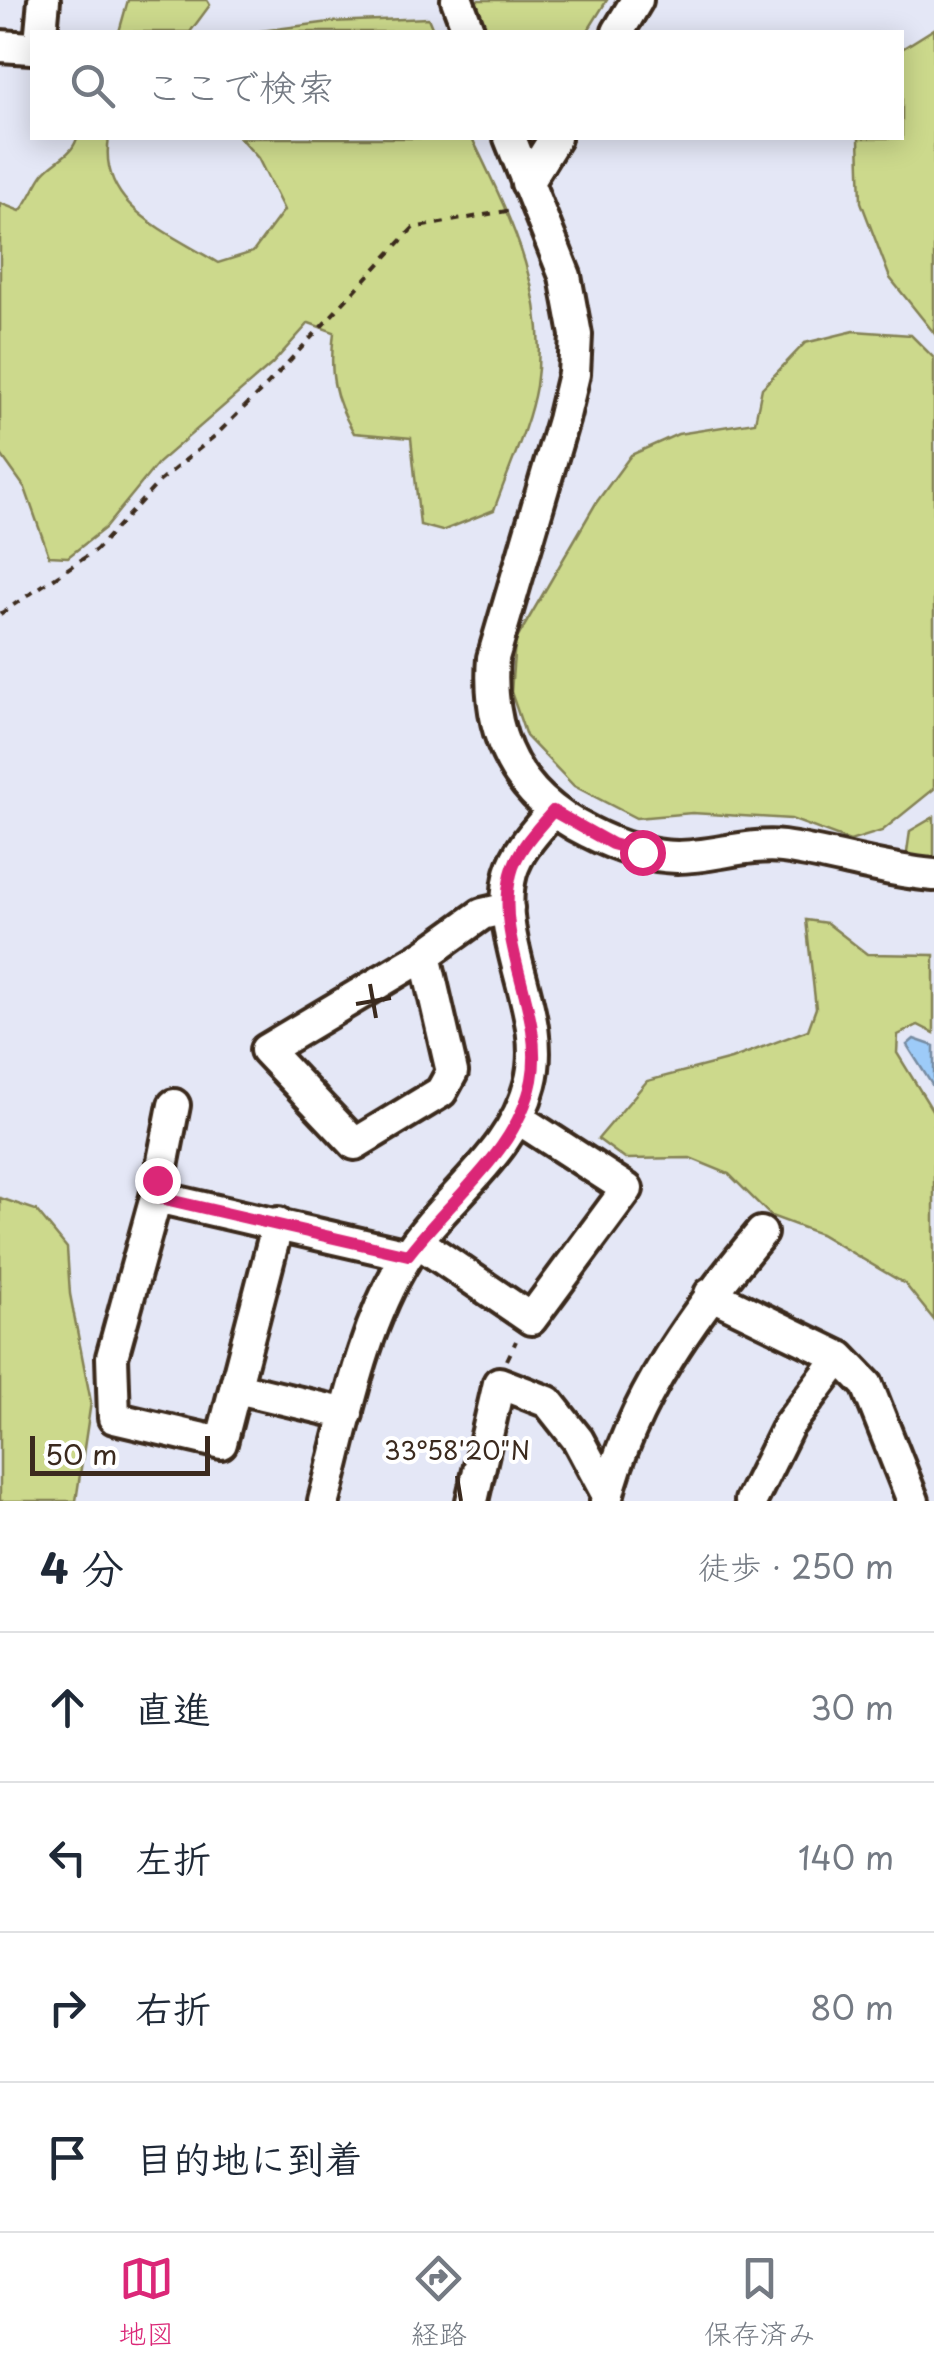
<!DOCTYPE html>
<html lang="ja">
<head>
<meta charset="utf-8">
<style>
  :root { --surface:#fff; --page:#f2f2f3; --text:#1f2937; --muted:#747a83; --line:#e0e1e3; --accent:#db2777 }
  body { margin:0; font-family:"Playpen Sans","Klee One",sans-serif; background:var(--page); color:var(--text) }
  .scale { position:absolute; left:30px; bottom:25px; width:180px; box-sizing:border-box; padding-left:10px; border:5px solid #3b2a1e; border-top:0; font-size:28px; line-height:35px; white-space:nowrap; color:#3b2a1e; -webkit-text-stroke:8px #fff; paint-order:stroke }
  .stop { position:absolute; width:30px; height:30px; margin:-22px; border:8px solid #db2777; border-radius:50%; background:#fff }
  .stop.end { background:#db2777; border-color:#fff; box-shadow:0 2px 10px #0008 }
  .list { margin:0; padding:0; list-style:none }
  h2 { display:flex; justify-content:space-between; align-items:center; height:130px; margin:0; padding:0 40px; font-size:42px }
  h2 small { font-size:32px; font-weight:400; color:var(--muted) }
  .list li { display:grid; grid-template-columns:65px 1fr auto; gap:30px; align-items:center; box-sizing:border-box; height:150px; padding:0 40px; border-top:2px solid var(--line) }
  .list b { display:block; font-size:38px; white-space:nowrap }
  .list em { font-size:32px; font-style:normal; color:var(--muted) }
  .icon { flex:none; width:55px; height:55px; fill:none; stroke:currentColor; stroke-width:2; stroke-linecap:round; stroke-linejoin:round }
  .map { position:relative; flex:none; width:934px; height:1501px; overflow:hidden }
  .search { position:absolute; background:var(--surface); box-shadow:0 5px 25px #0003; left:30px; right:30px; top:30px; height:110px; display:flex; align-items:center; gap:25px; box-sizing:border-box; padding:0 35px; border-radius:0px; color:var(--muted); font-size:38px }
  .sheet { height:730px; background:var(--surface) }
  nav { display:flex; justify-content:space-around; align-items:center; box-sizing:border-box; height:140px; border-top:2px solid var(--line); background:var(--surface); font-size:28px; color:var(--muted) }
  nav a { display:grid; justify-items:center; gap:5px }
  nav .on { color:var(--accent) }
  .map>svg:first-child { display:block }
</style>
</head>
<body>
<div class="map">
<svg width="934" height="1501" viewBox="0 0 934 1501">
  <rect width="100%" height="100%" fill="#e4e7f6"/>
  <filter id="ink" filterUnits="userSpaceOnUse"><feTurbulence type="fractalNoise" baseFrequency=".01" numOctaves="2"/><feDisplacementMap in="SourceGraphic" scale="20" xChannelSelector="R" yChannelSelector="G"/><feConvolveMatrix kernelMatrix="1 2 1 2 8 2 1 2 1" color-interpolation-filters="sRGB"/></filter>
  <g filter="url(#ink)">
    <!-- green -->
    <path fill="#ccd98c" stroke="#848255" stroke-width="2.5" d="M128,0h79l3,5 -20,27h-71z
      M474,0h133l-20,32h-100z
      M428,18l6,14h-181l77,-10z
      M934,29v304l-44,-55 -29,-76 -2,-64h43v-89z
      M77,138h32c-12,68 59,94 109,125l35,-11 31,-42 -26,-52 -18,-20h232c38,79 78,157 64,248 -7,41 -28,84 -42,124l-52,21 -22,-6 -9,-87 -57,-5c-21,-36 -25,-60 -20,-101l-25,-9 -37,41 -114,99 -53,65 -37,29 -19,-1 -24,-68 -25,-35v-250l20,8c11,-12 14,-25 23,-37 11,-14 29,-18 34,-36z
      M854,331l57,4 23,23v431l-52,42 -32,10 -59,-22 -99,-6 -56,5 -62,-32 -48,-50 -15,-44 4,-50 81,-139 35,-48 47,-21 77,-12 7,-34 43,-45z
      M934,817v44l-28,-2 4,-28z
      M806,920l21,3 40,31 67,1v78l-16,-8 -20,10 -1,18 37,60v207l-29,-36 -85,-50 -49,-18 -42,-42 -39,-16 -65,1 -27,-20 49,-58 84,-22 77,-29 8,-22z
      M0,1198l36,12 31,38 3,46 21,108 -15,99h-76z"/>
    <!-- water -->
    <path fill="#9dcbf8" stroke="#768ba1" stroke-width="2.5" d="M914,1039l20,7v42l-27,-43z"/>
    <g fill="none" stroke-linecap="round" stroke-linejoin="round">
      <defs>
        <path id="minor" d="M457,0l12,32
          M41,32l3,-32
          M618,32l19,-32
          M0,46l32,2
          M510,138l55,138 11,59 -2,39 -11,46 -70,238c-6,78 24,139 96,174 27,14 57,24 88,25 35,0 72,-14 106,-10 51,7 100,24 151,28
          M527,183l28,-45
          M425,955l27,117 -11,20 -86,52 -89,-94 159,-95 57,-41 26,-6
          M174,1105l-18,92 -44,160 2,61 107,25 57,-220
          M156,1197l252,58
          M418,1242l113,77 96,-130 -108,-70
          M710,1294l130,63 27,28 46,116
          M237,1388l110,26
          M324,1501c22,-83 37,-171 83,-245 38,-60 105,-100 123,-172 19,-70 -37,-142 -19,-211 7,-24 26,-43 42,-62
          M472,1501l27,-118 49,19 30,38 29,54
          M606,1501c25,-102 89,-189 155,-268
          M751,1501l37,-75 52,-69"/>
      </defs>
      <!-- minor casing -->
      <use href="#minor" stroke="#3b2a1e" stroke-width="38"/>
      <!-- path -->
      <path stroke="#3b2a1e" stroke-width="4" stroke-dasharray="8 8" stroke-linecap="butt" d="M0,614l96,-64 64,-69 56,-46 51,-50 146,-157 99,-18
        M507,1360l9,-19"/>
      <!-- minor -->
      <use href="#minor" stroke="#fff" stroke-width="30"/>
    </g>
  </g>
  <g fill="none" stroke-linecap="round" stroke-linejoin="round" filter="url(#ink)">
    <!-- route -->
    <path stroke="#db2777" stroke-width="12" d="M157,1180l-1,17 252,58c41,-55 110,-104 124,-175 13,-69 -38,-138 -21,-206 6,-25 26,-44 42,-63l59,33 30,8"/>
  </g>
  <!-- ticks -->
  <path fill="none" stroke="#3b2a1e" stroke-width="4" d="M370,984l6,34M356,1004l35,-6M457,1476l4,25"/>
  <g font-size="25" text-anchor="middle" fill="#3b2a1e" stroke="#fff" stroke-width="8" stroke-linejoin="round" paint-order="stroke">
    <text x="457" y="1460">33°58'20"N</text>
  </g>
</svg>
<div class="scale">50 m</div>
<div class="stop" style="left:642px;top:852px"></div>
<div class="stop end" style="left:157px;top:1180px"></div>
<div class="search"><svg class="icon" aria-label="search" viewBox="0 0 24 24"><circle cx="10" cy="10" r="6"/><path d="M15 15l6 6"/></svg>ここで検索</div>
</div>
<section class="sheet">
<h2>4 分<small>徒歩 · 250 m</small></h2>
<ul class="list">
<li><svg class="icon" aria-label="ahead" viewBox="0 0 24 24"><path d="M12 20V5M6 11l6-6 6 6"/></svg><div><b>直進</b></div><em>30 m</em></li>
<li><svg class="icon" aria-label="left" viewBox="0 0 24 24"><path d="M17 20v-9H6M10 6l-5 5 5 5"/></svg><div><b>左折</b></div><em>140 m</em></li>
<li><svg class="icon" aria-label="right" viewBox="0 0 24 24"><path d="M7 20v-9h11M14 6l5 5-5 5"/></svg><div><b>右折</b></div><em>80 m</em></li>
<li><svg class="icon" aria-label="arrive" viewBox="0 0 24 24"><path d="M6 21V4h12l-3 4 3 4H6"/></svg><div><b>目的地に到着</b></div></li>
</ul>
</section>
<nav>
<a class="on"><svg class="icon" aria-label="map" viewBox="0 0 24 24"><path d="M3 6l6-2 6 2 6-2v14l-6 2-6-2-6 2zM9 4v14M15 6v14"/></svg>地図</a>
<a><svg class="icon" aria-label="directions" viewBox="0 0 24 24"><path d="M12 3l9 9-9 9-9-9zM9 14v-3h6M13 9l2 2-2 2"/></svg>経路</a>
<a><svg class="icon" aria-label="saved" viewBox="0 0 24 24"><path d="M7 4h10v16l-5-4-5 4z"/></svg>保存済み</a>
</nav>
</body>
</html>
